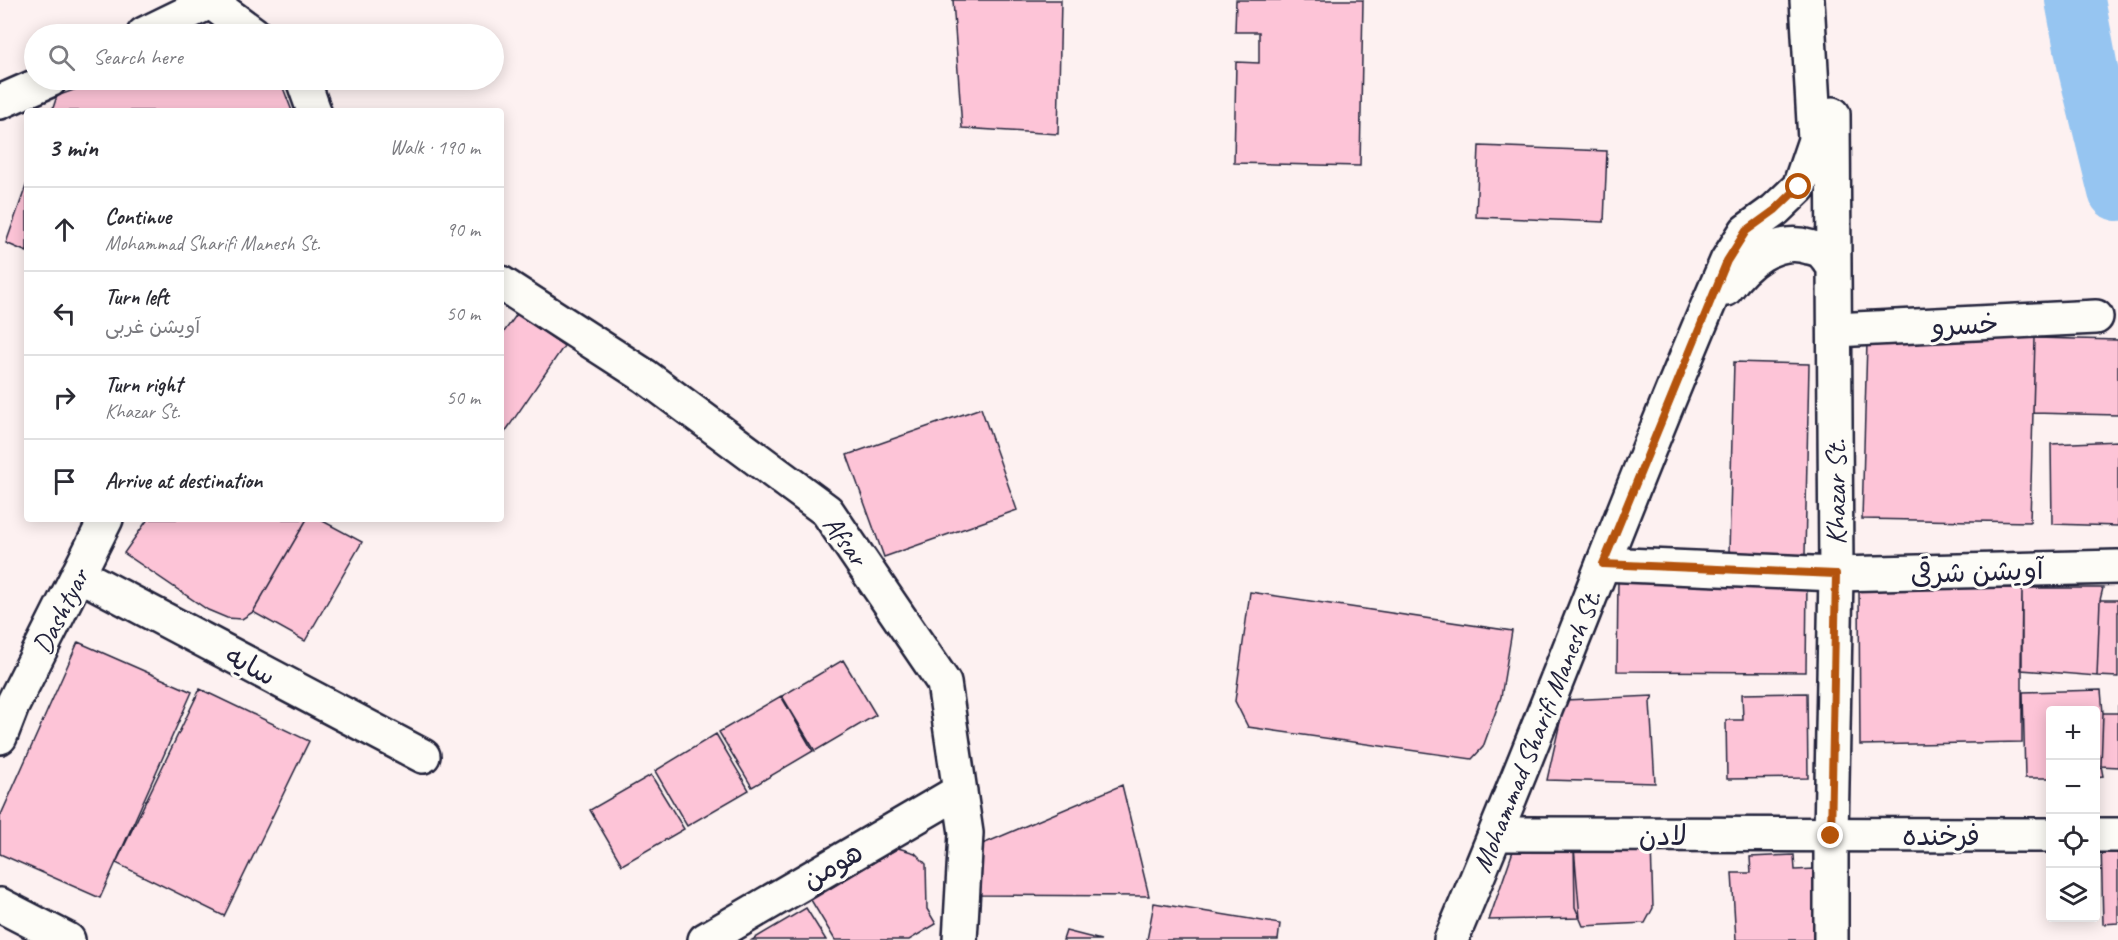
<!DOCTYPE html>
<html lang="en">
<head>
<meta charset="utf-8">
<style>
  :root { --surface:#fff; --page:#f7f7f7; --text:#2b2b33; --muted:#7c7c81; --line:#e1e1e2 }
  body { margin:0; font-family:Caveat,"Playpen Sans Arabic",sans-serif; background:var(--page); color:var(--text) }
  .controls { position:absolute; right:18px; bottom:18px; display:grid; overflow:hidden; border-radius:6px; box-shadow:0 3px 15px #0003 }
  .controls button { width:54px; height:54px; display:grid; place-items:center; padding:0; border:0; border-bottom:2px solid var(--line); background:var(--surface); color:var(--text); font:30px sans-serif }
  .stop { position:absolute; width:18px; height:18px; margin:-14px; border:4px solid #b45309; border-radius:50%; background:#fff }
  .stop.end { background:#b45309; border-color:#fff; box-shadow:0 2px 6px #0008 }
  .list { margin:0; padding:0; list-style:none }
  h2 { display:flex; justify-content:space-between; align-items:center; height:78px; margin:0; padding:0 24px; font-size:26px }
  h2 small { font-size:20px; font-weight:400; color:var(--muted) }
  .list li { display:grid; grid-template-columns:39px 1fr auto; gap:18px; align-items:center; box-sizing:border-box; height:84px; padding:0 24px; border-top:2px solid var(--line) }
  .list b { display:block; font-size:22px; white-space:nowrap }
  .list p { margin:0; font-size:20px; white-space:nowrap; color:var(--muted) }
  .list em { font-size:20px; font-style:normal; color:var(--muted) }
  .icon { flex:none; width:33px; height:33px; fill:none; stroke:currentColor; stroke-width:2; stroke-linecap:round; stroke-linejoin:round }
  .map { position:relative; flex:none; width:2118px; height:940px; overflow:hidden }
  .search { position:absolute; background:var(--surface); box-shadow:0 3px 15px #0003; left:24px; top:24px; width:480px; height:66px; display:flex; align-items:center; gap:15px; box-sizing:border-box; padding:0 21px; border-radius:33px; color:var(--muted); font-size:22px }
  .panel { position:absolute; background:var(--surface); box-shadow:0 3px 15px #0003; left:24px; top:108px; width:480px; height:414px; border-radius:6px }
  .map>svg:first-child { display:block }
</style>
</head>
<body>
<div class="map">
<svg width="2118" height="940" viewBox="0 0 2118 940">
  <rect width="100%" height="100%" fill="#fdf1f1"/>
  <filter id="ink" filterUnits="userSpaceOnUse"><feTurbulence type="fractalNoise" baseFrequency=".0167" numOctaves="2"/><feDisplacementMap in="SourceGraphic" scale="12" xChannelSelector="R" yChannelSelector="G"/><feConvolveMatrix kernelMatrix="1 2 1 2 8 2 1 2 1" color-interpolation-filters="sRGB"/></filter>
  <g filter="url(#ink)">
    <g fill="none" stroke-linecap="round" stroke-linejoin="round">
      <!-- river -->
      <path stroke="#96c5f1" stroke-width="60" d="M2075,0l13,69 30,122"/>
    </g>
    <!-- building -->
    <path fill="#fdc4d7" stroke="#22223b" stroke-width="1.5" d="M953,0h108l-3,134 -96,-6z
      M1236,0h127l-3,166 -126,-3 2,-101 23,1v-31h-24z
      M101,80h179l12,31h-240l5,-15z
      M1479,146l128,5 -3,71 -128,-5z
      M27,183v69l-21,-9z
      M517,314l47,32 -63,92v-102z
      M2035,338l-5,184 -168,-3 5,-177z
      M2035,338l83,2v75l-85,-2z
      M1734,362l75,2 -4,191 -76,-2z
      M981,408l36,102 -133,47 -37,-102z
      M2118,441v85l-66,-2 -1,-80z
      M148,519h159l-54,93 -11,7 -15,-1 -19,-8 -84,-57z
      M307,519h12l43,23 -57,99 -52,-29z
      M1618,579l189,1 -1,92 -189,-1z
      M1859,588h163v154l-162,3z
      M2022,588h81l-3,12 -3,76 -76,-6z
      M1250,592l262,39 -11,66 -18,50 -11,12 -224,-32 -13,-26z
      M2100,600h18v77l-21,-1z
      M78,642l114,50 -92,206 -100,-44v-37z
      M843,660l33,55 -61,36 -33,-55z
      M200,689l109,52 -85,175 -108,-53z
      M2101,690l2,23 -2,53 2,10 -7,1v-67h-46v68h-25l-2,-86z
      M1807,693l1,85 -81,1 -1,-59h17l-1,-26z
      M781,696l32,55 -61,36 -33,-55z
      M1653,696l-3,6 5,81 -108,-3 18,-80z
      M2118,705v62l-17,-1 2,-53h15z
      M716,734l33,56 -62,36 -32,-55z
      M651,775l33,54 -62,36 -32,-55z
      M1122,785l27,111 -174,-1 3,-49z
      M2101,841l17,1v81l-15,1z
      M1651,845l2,63 -8,15 -62,3 -8,-19 -1,-60z
      M1574,847l6,71 -91,2 24,-69z
      M898,848l17,5 11,11 1,45 9,15 -27,16h-74l-24,-40z
      M1794,855l1,15 20,-1 4,71h-83l-4,-67h19l-1,-16z
      M1154,903l126,21 -2,16h-131z
      M806,908l20,32h-74z
      M1066,931l35,9h-38z"/>
    <g fill="none" stroke-linecap="round" stroke-linejoin="round">
      <defs>
        <path id="street" d="M208,0l46,34
          M144,34l66,-32
          M303,80l11,31
          M0,102l50,-22
          M501,283l144,93 182,135 117,172 22,150 -6,107
          M1835,330l261,-13
          M1603,564l233,10 282,-7
          M78,574l345,182
          M0,737l12,-31 94,-187
          M1496,834l554,1
          M2096,835h22
          M0,905l68,35
          M705,940l255,-149"/>
        <path id="secondary" d="M1726,289c18,-25 49,-53 83,-42 4,1 9,2 13,5 4,4 8,10 12,15
          M1451,940c96,-225 179,-455 276,-679l19,-30 29,-21 24,-23 16,-47 -8,-140
          M1831,940v-105l5,-261 -3,-460"/>
      </defs>
      <!-- street casing -->
      <use href="#street" stroke="#22223b" stroke-width="38"/>
      <!-- secondary casing -->
      <use href="#secondary" stroke="#22223b" stroke-width="38"/>
      <!-- street -->
      <use href="#street" stroke="#fdfcf7" stroke-width="33"/>
      <!-- secondary -->
      <use href="#secondary" stroke="#fdfcf7" stroke-width="33"/>
    </g>
  </g>
  <g fill="none" stroke-linecap="round" stroke-linejoin="round" filter="url(#ink)">
    <!-- route -->
    <path stroke="#b45309" stroke-width="8" d="M1799,187l-24,23 -29,21 -19,30 -124,303 233,10 -5,262"/>
  </g>
  <g text-anchor="middle" stroke-width="6" stroke-linejoin="round" paint-order="stroke">
    <!-- street labels -->
    <g font-size="28" fill="#22223b" stroke="#fdfcf7">
      <text transform="translate(1965 324) rotate(-3)" y="10">خسرو</text>
      <text transform="translate(1835 492) rotate(-90)" y="10">Khazar St.</text>
      <text transform="translate(846 540) rotate(54)" y="10">Afsar</text>
      <text transform="translate(1977 571) rotate(-2)" y="10">آویشن شرقی</text>
      <text transform="translate(60 611) rotate(-63)" y="10">Dashtyar</text>
      <text transform="translate(251 665) rotate(28)" y="10">سایه</text>
      <text transform="translate(1536 731) rotate(-68)" y="10">Mohammad Sharifi Manesh St.</text>
      <text x="1663" y="845">لادن</text>
      <text x="1941" y="845">فرخنده</text>
      <text transform="translate(832 865) rotate(-30)" y="10">هومن</text>
    </g>
  </g>
</svg>
<div class="controls">
<button>+</button>
<button>−</button>
<button><svg class="icon" aria-label="locate" viewBox="0 0 24 24"><circle cx="12" cy="12" r="6"/><path d="M12 2v4M12 18v4M2 12h4M18 12h4"/></svg></button>
<button><svg class="icon" aria-label="layers" viewBox="0 0 24 24"><path d="M12 4l9 5-9 5-9-5zM3 14l9 5 9-5"/></svg></button>
</div>
<div class="stop" style="left:1799px;top:187px"></div>
<div class="stop end" style="left:1831px;top:836px"></div>
<div class="search"><svg class="icon" aria-label="search" viewBox="0 0 24 24"><circle cx="10" cy="10" r="6"/><path d="M15 15l6 6"/></svg>Search here</div>
<section class="panel">
<h2>3 min<small>Walk · 190 m</small></h2>
<ul class="list">
<li><svg class="icon" aria-label="ahead" viewBox="0 0 24 24"><path d="M12 20V5M6 11l6-6 6 6"/></svg><div><b>Continue</b><p>Mohammad Sharifi Manesh St.</p></div><em>90 m</em></li>
<li><svg class="icon" aria-label="left" viewBox="0 0 24 24"><path d="M17 20v-9H6M10 6l-5 5 5 5"/></svg><div><b>Turn left</b><p>آویشن غربی</p></div><em>50 m</em></li>
<li><svg class="icon" aria-label="right" viewBox="0 0 24 24"><path d="M7 20v-9h11M14 6l5 5-5 5"/></svg><div><b>Turn right</b><p>Khazar St.</p></div><em>50 m</em></li>
<li><svg class="icon" aria-label="arrive" viewBox="0 0 24 24"><path d="M6 21V4h12l-3 4 3 4H6"/></svg><div><b>Arrive at destination</b></div></li>
</ul>
</section>
</div>
</body>
</html>
